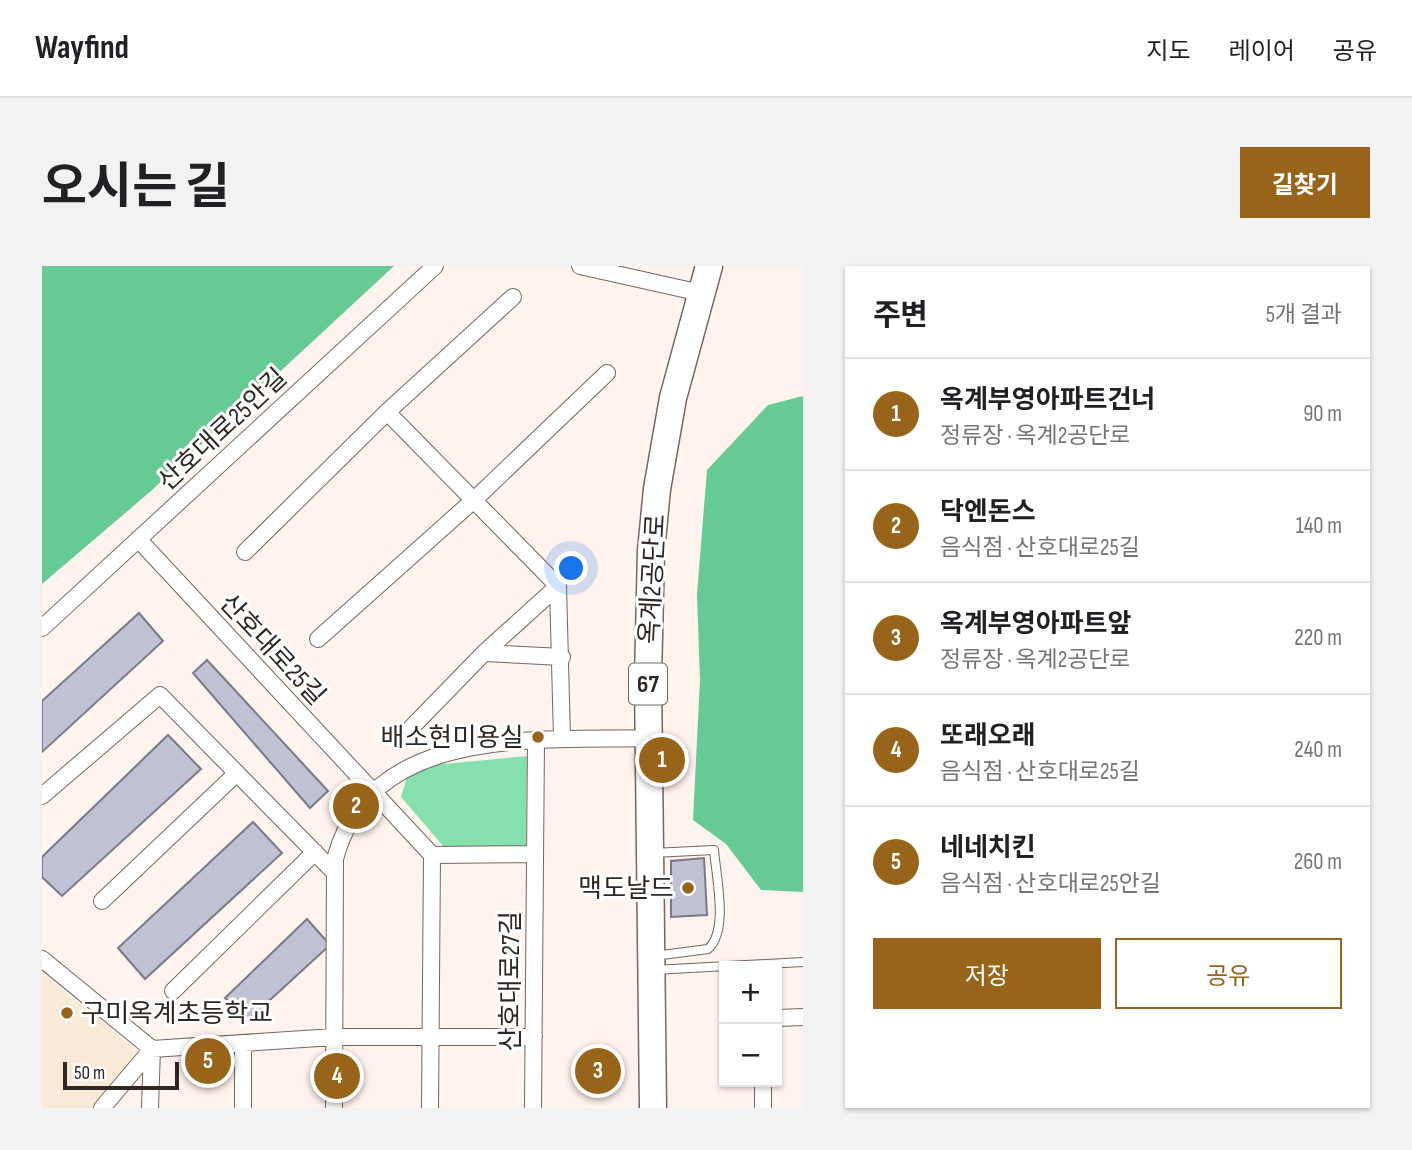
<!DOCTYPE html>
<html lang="ko">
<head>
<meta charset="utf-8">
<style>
  :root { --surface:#fff; --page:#f2f2f2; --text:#202124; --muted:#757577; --line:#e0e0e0; --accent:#986419 }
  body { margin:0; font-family:"Sofia Sans Condensed","Noto Sans KR",sans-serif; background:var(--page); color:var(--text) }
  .controls { position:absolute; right:21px; bottom:21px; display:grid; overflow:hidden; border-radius:0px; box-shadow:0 2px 5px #0004 }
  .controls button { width:63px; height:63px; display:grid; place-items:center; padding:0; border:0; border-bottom:2px solid var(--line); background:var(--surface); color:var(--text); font:35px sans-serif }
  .scale { position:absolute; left:21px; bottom:18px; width:116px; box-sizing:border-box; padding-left:7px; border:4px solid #2e2723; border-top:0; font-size:19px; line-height:24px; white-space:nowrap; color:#2e2723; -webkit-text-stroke:5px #fff; paint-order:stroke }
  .you { position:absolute; left:530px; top:303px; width:24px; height:24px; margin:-18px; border:5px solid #fff; border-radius:50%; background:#1a73e8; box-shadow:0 0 0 10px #1a73e833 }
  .badge { display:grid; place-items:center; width:46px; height:46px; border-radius:50%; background:var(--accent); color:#fff; font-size:23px; font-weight:700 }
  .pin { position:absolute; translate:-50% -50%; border:4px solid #fff; box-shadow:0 2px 7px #0006 }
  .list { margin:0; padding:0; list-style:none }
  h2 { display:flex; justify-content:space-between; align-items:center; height:91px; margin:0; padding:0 28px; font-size:30px }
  h2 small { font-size:23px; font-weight:400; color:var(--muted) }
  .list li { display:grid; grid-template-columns:46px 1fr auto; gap:21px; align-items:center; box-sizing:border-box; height:112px; padding:0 28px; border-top:2px solid var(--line) }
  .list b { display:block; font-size:26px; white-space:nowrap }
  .list p { margin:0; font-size:23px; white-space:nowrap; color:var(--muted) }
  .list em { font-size:23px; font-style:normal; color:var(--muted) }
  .actions { display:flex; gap:14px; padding:21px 28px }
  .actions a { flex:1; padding:16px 0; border:2px solid var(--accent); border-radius:0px; text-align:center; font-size:24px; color:var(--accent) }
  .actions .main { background:var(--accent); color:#fff }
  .map { position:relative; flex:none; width:761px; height:842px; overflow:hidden; border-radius:0px }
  header { display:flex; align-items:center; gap:42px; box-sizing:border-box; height:98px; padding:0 35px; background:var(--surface); border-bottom:2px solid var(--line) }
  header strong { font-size:33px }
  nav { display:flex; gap:38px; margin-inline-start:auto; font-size:24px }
  .intro { display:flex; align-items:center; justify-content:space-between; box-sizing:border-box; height:168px; padding:0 42px }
  h1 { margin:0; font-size:49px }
  .button { padding:18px 32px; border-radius:0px; background:var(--accent); color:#fff; font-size:24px; font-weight:700 }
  main { display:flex; gap:42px; padding:0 42px }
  aside { flex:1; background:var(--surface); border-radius:0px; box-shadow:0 2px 5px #0004 }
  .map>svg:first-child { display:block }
</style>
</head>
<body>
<header>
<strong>Wayfind</strong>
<nav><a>지도</a><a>레이어</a><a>공유</a></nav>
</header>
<div class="intro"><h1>오시는 길</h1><a class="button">길찾기</a></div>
<main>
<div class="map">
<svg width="761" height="842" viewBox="0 0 761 842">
  <rect width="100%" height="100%" fill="#fff3ed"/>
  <!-- education -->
  <path fill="#f9e9d7" d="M0,707l99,81 -50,54h-49z"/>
  <!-- green -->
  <path fill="#85e0ad" d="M485,490l-1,90 -82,1 -43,-50 7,-23 25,-9z"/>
  <!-- forest -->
  <path fill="#66ca95" d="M0,0h352l-243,225 -109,93z
    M761,130v496l-42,-2 -35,-46 -33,-24 7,-140 -3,-86 10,-124 61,-65z"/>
  <!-- building -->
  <path fill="#c0c2d3" stroke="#777989" stroke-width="2" d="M97,347l24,28 -121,111v-51z
    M165,394l121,131 -18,17 -117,-135z
    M126,469l33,34 -139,127 -20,-19v-20z
    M211,556l29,31 -137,126 -27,-31z
    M662,592l3,57 -36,2v-56z
    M265,653l23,26 -83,76 -22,-23z"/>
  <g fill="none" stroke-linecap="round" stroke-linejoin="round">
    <defs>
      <path id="service" d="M610,587l62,-3c2,26 15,81 -6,99l-54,7
        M612,704l149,-8"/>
      <path id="minor" d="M538,0l121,27
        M345,146l126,-115
        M96,273l294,316 -2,253
        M203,286l142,-140 171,174 4,153
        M0,362l393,-362
        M276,373l157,-140 132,-126
        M442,387l74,-67
        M369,462l73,-75 78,4
        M0,530l118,-101 175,178
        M390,589l103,-1
        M60,635l135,-128
        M0,693l110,90 182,-12h200
        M131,725l142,-139
        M735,752l26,-1
        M60,842l50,-59
        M108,842l2,-59
        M201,842v-65
        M292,842l1,-249c36,-136 205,-118 314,-121
        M491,842l3,-369
        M721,842v-26"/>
      <path id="primary" d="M611,842l-5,-429 3,-128 6,-62 16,-91 36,-132"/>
    </defs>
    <!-- service casing -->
    <use href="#service" stroke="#76665d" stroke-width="10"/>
    <!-- minor casing -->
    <use href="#minor" stroke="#76665d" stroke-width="18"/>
    <!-- primary casing -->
    <use href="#primary" stroke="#76665d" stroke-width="29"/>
    <!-- service -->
    <use href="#service" stroke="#fff" stroke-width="8"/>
    <!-- minor -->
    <use href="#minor" stroke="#fff" stroke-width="16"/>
    <!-- primary -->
    <use href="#primary" stroke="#fff" stroke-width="26"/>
  </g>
  <!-- markers -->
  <g fill="#986419" stroke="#fff" stroke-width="2.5">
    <circle cx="496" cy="471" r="7"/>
    <circle cx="646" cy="622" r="7"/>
    <circle cx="25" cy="747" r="7"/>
  </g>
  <g text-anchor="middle" stroke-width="6" stroke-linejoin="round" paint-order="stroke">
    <!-- shield labels -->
    <rect fill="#fff" stroke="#6d6865" stroke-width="2" x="587" y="397.5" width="38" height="41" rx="5"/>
    <g font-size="24" font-weight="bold" fill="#2e2723">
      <text x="606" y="426">67</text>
    </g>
    <!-- street labels -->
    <g font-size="26" fill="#2e2723" stroke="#fff">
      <text transform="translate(180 163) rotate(-43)" y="9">산호대로25안길</text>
      <text transform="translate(610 313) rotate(-87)" y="9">옥계2공단로</text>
      <text transform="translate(231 383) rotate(47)" y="9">산호대로25길</text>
      <text transform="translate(468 715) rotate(-90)" y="9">산호대로27길</text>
    </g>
    <!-- poi labels -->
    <g font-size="26" fill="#2e2723" stroke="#fff" text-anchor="end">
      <text x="482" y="480">배소현미용실</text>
      <text x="632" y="631">맥도날드</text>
      <text x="39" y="756" text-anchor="start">구미옥계초등학교</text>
    </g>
  </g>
</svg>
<div class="controls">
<button>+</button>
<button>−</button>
</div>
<div class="scale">50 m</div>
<div class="you"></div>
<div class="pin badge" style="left:620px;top:494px">1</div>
<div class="pin badge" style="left:314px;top:540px">2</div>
<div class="pin badge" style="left:556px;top:805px">3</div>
<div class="pin badge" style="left:295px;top:810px">4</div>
<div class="pin badge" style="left:166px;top:795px">5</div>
</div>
<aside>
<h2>주변<small>5개 결과</small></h2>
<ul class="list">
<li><span class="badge">1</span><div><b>옥계부영아파트건너</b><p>정류장 · 옥계2공단로</p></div><em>90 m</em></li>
<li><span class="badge">2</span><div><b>닥엔돈스</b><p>음식점 · 산호대로25길</p></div><em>140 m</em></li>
<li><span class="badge">3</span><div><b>옥계부영아파트앞</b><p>정류장 · 옥계2공단로</p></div><em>220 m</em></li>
<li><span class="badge">4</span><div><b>또래오래</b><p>음식점 · 산호대로25길</p></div><em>240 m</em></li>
<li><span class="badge">5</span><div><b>네네치킨</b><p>음식점 · 산호대로25안길</p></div><em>260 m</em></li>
</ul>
<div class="actions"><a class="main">저장</a><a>공유</a></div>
</aside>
</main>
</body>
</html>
